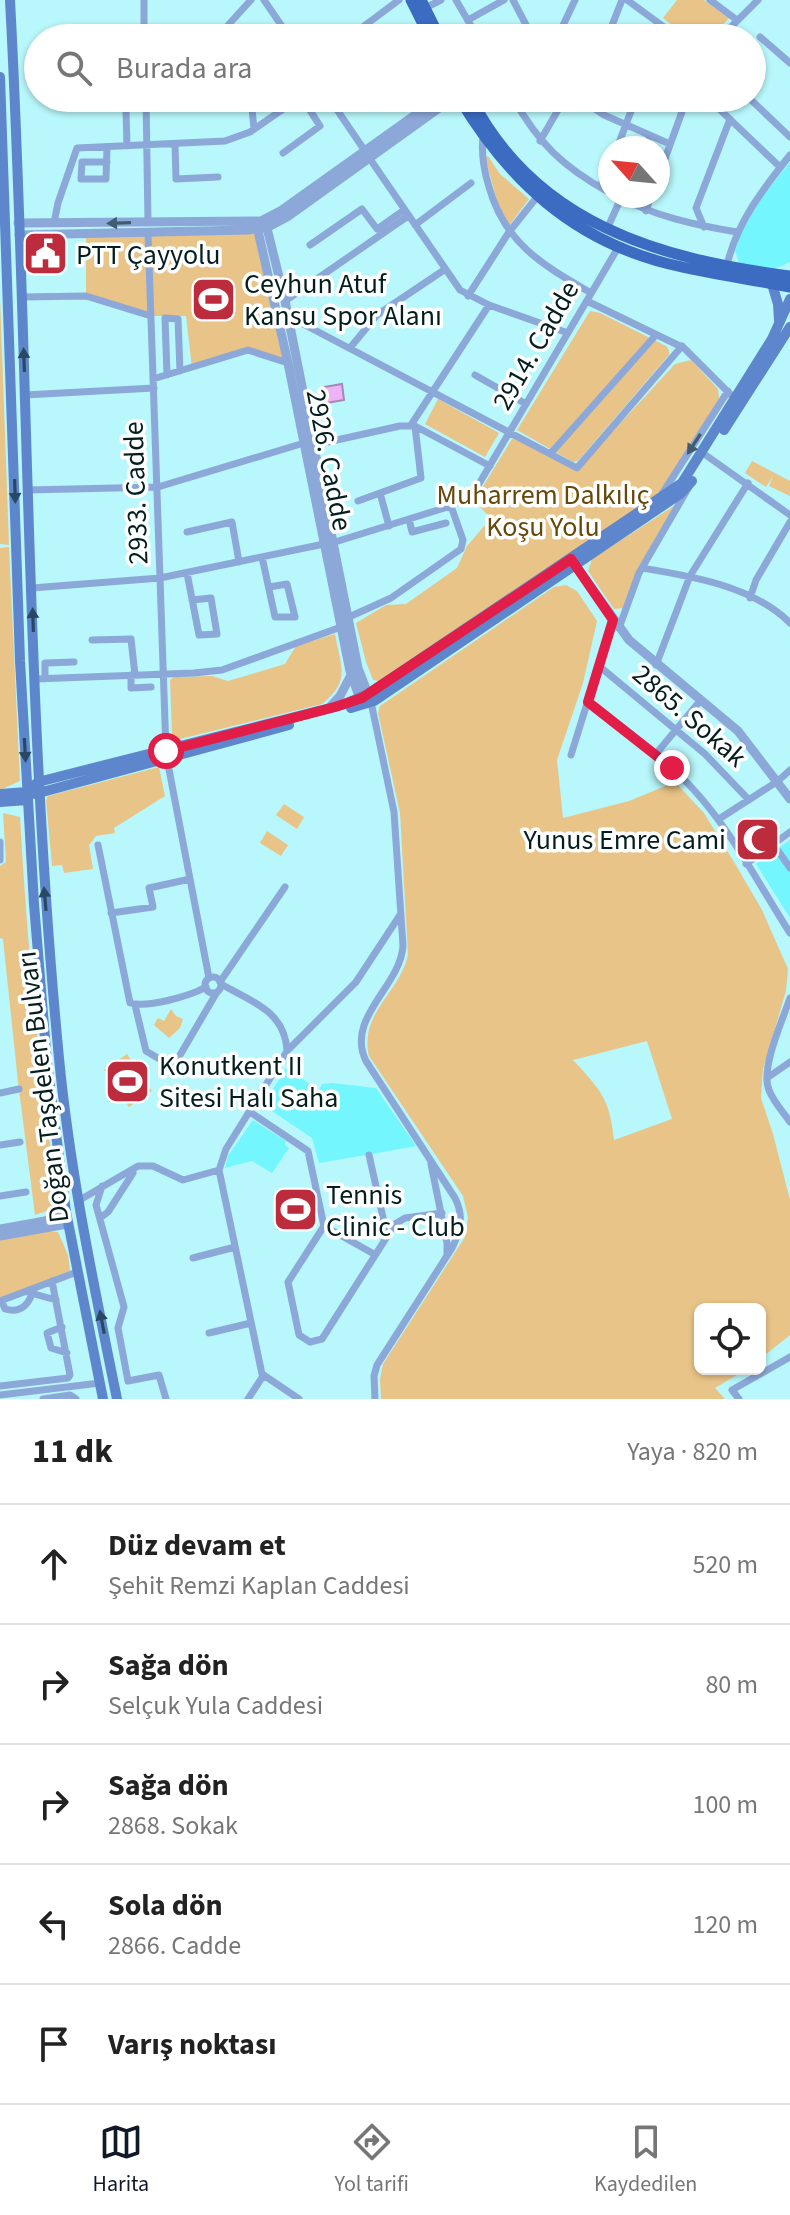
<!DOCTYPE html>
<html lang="tr">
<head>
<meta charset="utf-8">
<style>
  :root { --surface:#fff; --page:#f6f6f6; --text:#222; --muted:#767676; --line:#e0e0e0; --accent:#111827 }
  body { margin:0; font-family:"Source Sans 3",sans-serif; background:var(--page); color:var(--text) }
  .controls { position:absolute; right:24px; bottom:24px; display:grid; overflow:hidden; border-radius:12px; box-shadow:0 2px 6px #0004 }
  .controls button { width:72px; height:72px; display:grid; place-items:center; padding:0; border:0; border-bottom:2px solid var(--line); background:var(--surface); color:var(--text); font:40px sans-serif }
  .compass { position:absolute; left:598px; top:136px; width:72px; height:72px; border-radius:50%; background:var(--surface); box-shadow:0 2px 6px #0004; rotate:297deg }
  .stop { position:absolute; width:24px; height:24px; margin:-18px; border:6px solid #e11d48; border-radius:50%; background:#fff }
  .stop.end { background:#e11d48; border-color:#fff; box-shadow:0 2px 8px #0008 }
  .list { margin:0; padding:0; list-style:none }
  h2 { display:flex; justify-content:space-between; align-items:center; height:104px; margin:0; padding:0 32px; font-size:34px }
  h2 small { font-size:26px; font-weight:400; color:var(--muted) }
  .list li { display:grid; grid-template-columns:52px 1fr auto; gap:24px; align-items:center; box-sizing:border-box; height:120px; padding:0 32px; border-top:2px solid var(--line) }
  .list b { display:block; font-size:30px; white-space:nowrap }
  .list p { margin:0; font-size:26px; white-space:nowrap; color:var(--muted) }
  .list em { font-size:26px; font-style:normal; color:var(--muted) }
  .icon { flex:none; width:44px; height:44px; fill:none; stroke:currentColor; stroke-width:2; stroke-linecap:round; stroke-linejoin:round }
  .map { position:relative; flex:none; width:790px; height:1399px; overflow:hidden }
  .search { position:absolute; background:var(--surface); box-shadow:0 2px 6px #0004; left:24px; right:24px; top:24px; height:88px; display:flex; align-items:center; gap:20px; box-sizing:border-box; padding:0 28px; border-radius:44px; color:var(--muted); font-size:30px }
  .sheet { height:704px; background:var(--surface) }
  nav { display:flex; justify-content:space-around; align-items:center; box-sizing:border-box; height:112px; border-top:2px solid var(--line); background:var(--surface); font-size:22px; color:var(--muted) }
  nav a { display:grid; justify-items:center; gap:4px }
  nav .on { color:var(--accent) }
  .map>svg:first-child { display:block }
</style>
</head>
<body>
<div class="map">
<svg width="790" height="1399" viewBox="0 0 790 1399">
  <rect width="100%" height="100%" fill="#b8f7fb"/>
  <!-- built -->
  <path fill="#74f6fe" d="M790,162v100l-15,7 -35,-4 -5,-14 7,-20 17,-30z
    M790,840v78l-34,-54z
    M286,1068l33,22 3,-6 10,-1 44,5 40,58 -44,8 -4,-2 -2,3 -47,8 -7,-25 -49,-33z
    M253,1120l33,21 -1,4 4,3 -17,25 -20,-12 -27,7 3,-12z"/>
  <!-- green -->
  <path fill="#e8c488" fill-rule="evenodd" d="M677,0h27l25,18 -19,20h-22l-25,-20z
    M488,156l12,18 29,25 -21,28 -8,-15 -15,-55z
    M259,229l29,134 -36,-12 -60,17 -6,-52h-35l-65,-20v-61z
    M0,298l9,247 -9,-1z
    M590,311l10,2 66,33 3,4v5l-91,106 -5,1 -56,-32z
    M691,360l27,29 1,10 -59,94 -281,188 -6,-1 -7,-18 -10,-39 30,-18 20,-1 51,-36 10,-22 24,-28 -17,-17 38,-62 3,-2 62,33 98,-106z
    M438,399l61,34 -14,24 -60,-33z
    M752,461l38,20v15l-21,-10 4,-10 -7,11 -21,-14z
    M680,502l-43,70 -13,36 -10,1 -26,-38 4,-12z
    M9,547l11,234 -20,9v-242z
    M566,585l11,6 20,30 -14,62 -26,77 6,58 66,-17 46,-19 29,31 33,54 25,43 26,59 -2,22 -23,78 -2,29 12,36 17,66v135l-30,24v-50h-60v60h47l-32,19 10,11h-344l-1,-20 3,-15 82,-127 3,-20 -5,-21 -94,-140c-10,-43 30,-62 39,-101l-8,-142 -22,-100 2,-7 174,-119zM647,1041l25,78 -58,21c-4,-41 -14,-51 -41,-80z
    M335,634c6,34 16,46 -13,70l-146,36 -4,-5 -2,-55 4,-3 38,-1 16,5 57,-17 11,-18z
    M159,767l6,29 -51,32 1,5 -19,3 -7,9 4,24 -29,4 -2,-8 -10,1 -6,-66 2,-4z
    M284,804l20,13 -7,12 -21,-14z
    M3,813l17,4c7,127 19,252 37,378l-2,13 -20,7 -17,-133 -15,-143 -3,-1v-72l6,-4z
    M267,831l21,14 -7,11 -21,-13z
    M171,1009l5,7 7,3 -3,9 -11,10 -15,-13 4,-7 6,3z
    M127,1054l25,37 -23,16 -25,-37z
    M306,1192l7,30 -29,6 -6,-30z
    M47,1231l11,1 10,23 2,16 -66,27 -4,-1v-57z"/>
  <!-- water -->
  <path fill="#ecb4f7" stroke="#a687b6" stroke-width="2" d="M342,384l2,16 -18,3 -2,-16z"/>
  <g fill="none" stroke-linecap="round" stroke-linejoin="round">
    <!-- minor -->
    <path stroke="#8ca8d8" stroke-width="7" d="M144,0v38
      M264,0l26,38
      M456,0l22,38
      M513,0l20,38
      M627,0l52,38
      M710,0l27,20
      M425,8l16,-8
      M468,20l36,-20
      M760,37l30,26
      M224,38l-4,-4 31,-34
      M270,38l11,-13
      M348,38l51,-38
      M557,38l18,-38
      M607,38l15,-38
      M720,38l38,-38
      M146,98l2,124
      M251,98l3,31
      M329,98l36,53
      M376,98l1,2
      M513,98c26,46 50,69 97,95
      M579,98l25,17 66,29
      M716,98l-2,6 66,63
      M749,98l41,39
      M126,111l1,35
      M483,137c-2,18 1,34 6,50 16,57 54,78 102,106
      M540,141l25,-43
      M175,145l1,34 42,-2
      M107,147l-1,32h-25l1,-17h25
      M617,148l19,-50
      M644,148l6,-12
      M283,153l37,-27 -18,-28
      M370,159l90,131 29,15 79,28
      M658,178l29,-80
      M600,187l10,-23
      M616,196c39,20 78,29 121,36
      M646,211l5,-15
      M54,223l4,-20 19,-55 148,-7 25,-9 49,-34
      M415,225l56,-42
      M704,227l-8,-19 34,-89
      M607,229l15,-33
      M148,233l18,518
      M310,245l52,-36 15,20 27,-19
      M727,265c10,-43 36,-76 63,-110
      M468,296l41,-64 28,-35
      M22,297l64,-1 65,20
      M285,301l123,-85
      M587,301l97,47 51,51
      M288,316l289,152 105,-122
      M350,348l27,-33 67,-45
      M167,375l-2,-57 13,1 2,52
      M475,375l51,29
      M153,379l95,-29 40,13
      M25,395l129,-7
      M411,425l78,-120
      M314,445l86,-19h15l75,40
      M551,453l104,-117
      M707,456l83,59
      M28,490l130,-3 146,-44
      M662,494l66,-103
      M358,501l22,-8
      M409,519l3,13 34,-9
      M389,526l-9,-33 41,-15 -6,-52
      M187,532l45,-10 7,40
      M335,542l116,-36 22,-12 146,-248
      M262,557l13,60h20l-8,-33 -18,3
      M642,568c49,8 111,18 148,55
      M187,573l12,62 18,-1 -6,-36 -19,2
      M32,588l128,-10 164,-34
      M750,598l6,-18 34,-58
      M349,617l42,-19 70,-49 2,-9 -12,-34
      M619,628l20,-55 50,-86
      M92,640l39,-1 4,36
      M656,665l34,-89 58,-93
      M599,666l106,88 44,46
      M131,675v13l20,-1
      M34,679l160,-6 28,-3 119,-43
      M45,679v-16l29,-1
      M371,702l23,110 9,134c-3,41 -58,72 -37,115l89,137c9,18 6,32 -3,50l-75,117 -3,11 1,23
      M588,702c35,28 75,54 105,87 39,42 66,96 97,144
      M571,755l42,-135
      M655,755l45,-54
      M167,759l42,219
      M719,819l59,-38 12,-11
      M0,842v18
      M98,845l32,158c18,5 60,-7 76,-16
      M774,845l16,23
      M746,864l44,-32
      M111,913l42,-6 -4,-19 41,-9
      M205 985a8 8 0 1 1 16 0a8 8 0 1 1-16 0Z
      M220,982l65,-95
      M221,984c31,18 64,27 66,67l-61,98 -7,21 43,204 37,25
      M790,998c-7,21 -30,71 -21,92 4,11 14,22 21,32
      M135,1005l11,46 27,16 44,-75
      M287,1051l69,-69 44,-67
      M767,1078l23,-16
      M0,1093l19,-4
      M250,1112l58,39 16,75 50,28
      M0,1145l20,-3
      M369,1155l15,67 5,9
      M431,1164l16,79v11
      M102,1186l-6,19 28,102 -6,21 10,53 31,-6 7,24
      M0,1196l26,-4
      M78,1201l60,-35h15l30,14 36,-10
      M100,1218l8,-6 25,-39
      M324,1226l-36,56 11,53 11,7 12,-3 73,-115 10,-6 37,-5
      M193,1258l42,-11
      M27,1292l29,8
      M0,1301l77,-29
      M2,1302l3,7c14,4 22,-2 27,-15
      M62,1327l-15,6 4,15 16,5
      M209,1333l42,-10
      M0,1386l68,-8 2,-3 -18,-94
      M0,1395l100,-12
      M43,1399l27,-4 6,4
      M248,1399l15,-23
      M739,1399l-7,-9 58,-33"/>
    <!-- tertiary -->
    <path stroke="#8ca8d8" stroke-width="9" d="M265,220l20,81 73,367 10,26
      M256,222l32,141 62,308 10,28
      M18,223l243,-2 21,-11 157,-112
      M19,235l229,-5 20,-3 19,-10 166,-119
      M575,565l54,75 109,91 52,68
      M329,708l11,-12 11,-21
      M0,1229l45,-8 21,-9
      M0,1236l67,-12"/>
    <!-- secondary -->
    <path stroke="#5d86cc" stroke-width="10" d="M10,0c19,352 15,706 49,1058 11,115 35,228 58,341
      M0,77l20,584 14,243 13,159 19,149 37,187
      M772,284l6,20 1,17
      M724,430l66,-103
      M351,708l23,-7 306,-207 12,-13
      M0,794l27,-2 11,-10 304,-77 26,-11 314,-211 90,-144 18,-40
      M35,794l254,-69
      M0,802l27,-2"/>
    <!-- primary -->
    <path stroke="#3b6cc2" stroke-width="11" d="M411,0l19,38
      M421,0l19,38
      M459,98c50,83 114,142 210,166 40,10 81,15 121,23
      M471,98c64,126 189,161 319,178"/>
  </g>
  <!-- one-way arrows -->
  <defs><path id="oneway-solid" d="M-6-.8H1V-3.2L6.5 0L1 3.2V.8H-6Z" transform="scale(2)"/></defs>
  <g fill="#415c72">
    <use href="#oneway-solid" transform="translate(119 223) rotate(178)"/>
    <use href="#oneway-solid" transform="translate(694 444) rotate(123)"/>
  </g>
  <g fill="#284864">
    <use href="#oneway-solid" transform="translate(24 360) rotate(-92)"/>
    <use href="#oneway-solid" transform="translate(15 491) rotate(88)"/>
    <use href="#oneway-solid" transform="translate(33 620) rotate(-92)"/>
    <use href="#oneway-solid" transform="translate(25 750) rotate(87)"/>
    <use href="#oneway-solid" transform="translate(45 899) rotate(-95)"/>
    <use href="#oneway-solid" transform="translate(102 1322) rotate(-101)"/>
  </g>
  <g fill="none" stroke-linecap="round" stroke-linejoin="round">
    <!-- route -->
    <path stroke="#e11d48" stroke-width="10" d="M166,751l169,-44 27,-9 209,-139 42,61 -25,82 84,66"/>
  </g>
  <!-- icons -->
  <defs>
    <symbol id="civic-square" viewBox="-11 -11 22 22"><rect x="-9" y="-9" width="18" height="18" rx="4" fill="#bd2c3c" stroke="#fff"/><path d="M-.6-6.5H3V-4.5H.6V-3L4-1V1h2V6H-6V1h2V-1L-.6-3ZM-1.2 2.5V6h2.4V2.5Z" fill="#fff"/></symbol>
    <symbol id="stadium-square" viewBox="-11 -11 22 22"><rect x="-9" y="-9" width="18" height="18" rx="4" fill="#bd2c3c" stroke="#fff"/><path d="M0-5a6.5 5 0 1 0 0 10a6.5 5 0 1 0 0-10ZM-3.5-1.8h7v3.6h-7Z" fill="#fff"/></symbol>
    <symbol id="mosque-square" viewBox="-11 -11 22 22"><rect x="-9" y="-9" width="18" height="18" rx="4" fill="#bd2c3c" stroke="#fff"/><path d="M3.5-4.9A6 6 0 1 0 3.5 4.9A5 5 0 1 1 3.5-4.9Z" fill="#fff"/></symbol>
  </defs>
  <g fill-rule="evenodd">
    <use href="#civic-square" x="20" y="228" width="51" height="51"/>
    <use href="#stadium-square" x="188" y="274" width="51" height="51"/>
    <use href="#mosque-square" x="732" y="814" width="51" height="51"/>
    <use href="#stadium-square" x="102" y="1056" width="51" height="51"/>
    <use href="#stadium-square" x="270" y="1184" width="51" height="51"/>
  </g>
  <g text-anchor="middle" stroke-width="7" stroke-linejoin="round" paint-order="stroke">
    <!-- poi labels -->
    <g font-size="28" fill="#041e1f" stroke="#fff" text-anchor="start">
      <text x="76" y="264">PTT Çayyolu</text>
      <text x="244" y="293">Ceyhun Atuf<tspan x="244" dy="32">Kansu Spor Alanı</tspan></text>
      <text x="726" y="849" text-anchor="end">Yunus Emre Cami</text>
      <text x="159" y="1075">Konutkent II<tspan x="159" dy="32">Sitesi Halı Saha</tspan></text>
      <text x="326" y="1204">Tennis<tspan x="326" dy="32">Clinic - Club</tspan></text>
    </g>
    <!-- street labels -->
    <g font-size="28" fill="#041e1f" stroke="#fff">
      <text transform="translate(535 345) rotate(-60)" y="10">2914. Cadde</text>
      <text transform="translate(330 460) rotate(79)" y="10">2926. Cadde</text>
      <text transform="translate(135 493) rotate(-92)" y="10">2933. Cadde</text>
      <text transform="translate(690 715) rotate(41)" y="10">2865. Sokak</text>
      <text transform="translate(42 1087) rotate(-97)" y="10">Doğan Taşdelen Bulvarı</text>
    </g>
    <!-- park labels -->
    <g font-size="28" fill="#664808" stroke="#fff">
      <text x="543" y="504">Muharrem Dalkılıç<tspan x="543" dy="32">Koşu Yolu</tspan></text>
    </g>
  </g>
</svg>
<div class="controls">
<button><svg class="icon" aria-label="locate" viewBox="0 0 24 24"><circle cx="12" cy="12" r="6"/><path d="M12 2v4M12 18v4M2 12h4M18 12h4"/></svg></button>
</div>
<svg class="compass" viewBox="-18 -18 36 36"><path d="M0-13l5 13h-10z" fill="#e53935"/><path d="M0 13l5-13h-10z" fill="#767676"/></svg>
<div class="stop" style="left:166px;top:751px"></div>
<div class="stop end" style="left:672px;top:768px"></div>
<div class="search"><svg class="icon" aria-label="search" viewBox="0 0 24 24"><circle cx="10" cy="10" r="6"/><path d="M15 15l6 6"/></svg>Burada ara</div>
</div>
<section class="sheet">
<h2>11 dk<small>Yaya · 820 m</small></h2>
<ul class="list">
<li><svg class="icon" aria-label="ahead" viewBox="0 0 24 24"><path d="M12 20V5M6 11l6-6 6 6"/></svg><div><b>Düz devam et</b><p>Şehit Remzi Kaplan Caddesi</p></div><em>520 m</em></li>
<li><svg class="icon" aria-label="right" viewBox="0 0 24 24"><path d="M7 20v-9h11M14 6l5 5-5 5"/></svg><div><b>Sağa dön</b><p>Selçuk Yula Caddesi</p></div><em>80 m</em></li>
<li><svg class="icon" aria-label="right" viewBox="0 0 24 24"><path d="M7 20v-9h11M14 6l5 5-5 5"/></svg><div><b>Sağa dön</b><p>2868. Sokak</p></div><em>100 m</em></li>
<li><svg class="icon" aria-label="left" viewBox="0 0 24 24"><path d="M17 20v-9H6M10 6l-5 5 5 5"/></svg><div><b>Sola dön</b><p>2866. Cadde</p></div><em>120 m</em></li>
<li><svg class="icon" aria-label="arrive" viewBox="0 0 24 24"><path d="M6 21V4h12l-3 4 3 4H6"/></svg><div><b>Varış noktası</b></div></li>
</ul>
</section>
<nav>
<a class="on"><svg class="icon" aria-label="map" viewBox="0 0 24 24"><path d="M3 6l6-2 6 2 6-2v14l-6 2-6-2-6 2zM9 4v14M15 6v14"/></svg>Harita</a>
<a><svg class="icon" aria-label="directions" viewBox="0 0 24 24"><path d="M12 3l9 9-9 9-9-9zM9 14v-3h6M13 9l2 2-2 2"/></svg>Yol tarifi</a>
<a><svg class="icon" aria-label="saved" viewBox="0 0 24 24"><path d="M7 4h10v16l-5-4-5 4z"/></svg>Kaydedilen</a>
</nav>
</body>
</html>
